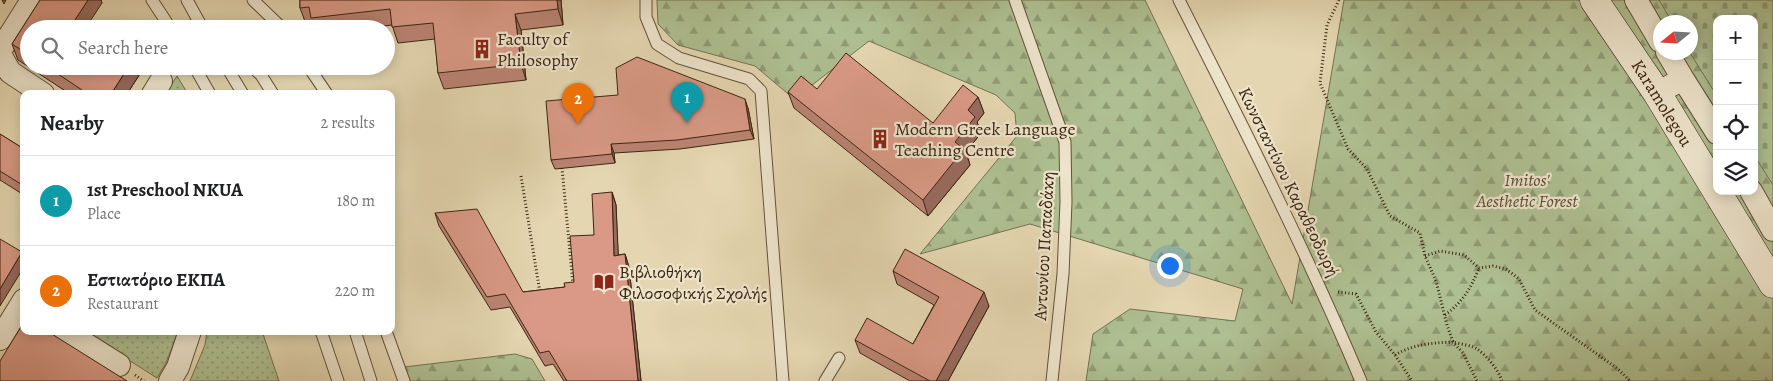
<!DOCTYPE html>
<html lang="en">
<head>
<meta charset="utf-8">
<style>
  :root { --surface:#fff; --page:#f6f6f6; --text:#202124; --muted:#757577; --line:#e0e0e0; --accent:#1a73e8 }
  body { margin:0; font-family:Alegreya,serif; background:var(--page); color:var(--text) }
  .controls { position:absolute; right:15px; top:15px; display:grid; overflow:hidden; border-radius:10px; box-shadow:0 2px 12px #0003 }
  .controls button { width:45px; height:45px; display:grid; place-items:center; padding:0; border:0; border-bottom:1px solid var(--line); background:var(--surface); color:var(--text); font:25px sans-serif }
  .compass { position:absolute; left:1653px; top:15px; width:45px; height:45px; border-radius:50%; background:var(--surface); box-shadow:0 2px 12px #0003; rotate:252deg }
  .you { position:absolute; left:1169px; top:265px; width:18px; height:18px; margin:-12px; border:4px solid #fff; border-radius:50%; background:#1a73e8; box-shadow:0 0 0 8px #1a73e833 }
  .badge { display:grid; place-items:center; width:32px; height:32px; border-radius:50%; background:var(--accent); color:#fff; font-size:16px; font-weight:700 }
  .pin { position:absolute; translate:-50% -41px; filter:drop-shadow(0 1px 2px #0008) }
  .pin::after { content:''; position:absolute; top:26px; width:18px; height:15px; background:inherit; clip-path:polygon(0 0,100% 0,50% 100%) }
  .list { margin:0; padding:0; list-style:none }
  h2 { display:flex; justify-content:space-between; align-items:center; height:65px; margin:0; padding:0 20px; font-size:21px }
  h2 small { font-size:16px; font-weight:400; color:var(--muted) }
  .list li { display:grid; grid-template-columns:32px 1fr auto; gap:15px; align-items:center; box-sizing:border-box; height:90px; padding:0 20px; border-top:1px solid var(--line) }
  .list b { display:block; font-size:19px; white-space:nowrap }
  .list p { margin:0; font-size:16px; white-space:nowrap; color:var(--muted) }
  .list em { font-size:16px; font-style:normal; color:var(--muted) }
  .icon { flex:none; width:28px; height:28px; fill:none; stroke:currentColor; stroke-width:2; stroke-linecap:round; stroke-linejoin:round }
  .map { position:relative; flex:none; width:1773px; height:381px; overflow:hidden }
  .search { position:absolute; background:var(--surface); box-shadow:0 2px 12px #0003; left:20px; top:20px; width:375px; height:55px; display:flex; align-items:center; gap:12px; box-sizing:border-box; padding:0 18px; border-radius:28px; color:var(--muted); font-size:19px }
  .panel { position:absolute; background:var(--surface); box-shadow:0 2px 12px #0003; left:20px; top:90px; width:375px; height:245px; border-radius:10px }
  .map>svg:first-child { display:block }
</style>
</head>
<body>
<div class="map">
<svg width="1773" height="381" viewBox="0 0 1773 381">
  <defs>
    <pattern id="grass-dots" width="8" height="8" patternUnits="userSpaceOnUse" patternTransform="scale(1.25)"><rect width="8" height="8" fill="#aebf91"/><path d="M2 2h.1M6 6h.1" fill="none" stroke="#8f9b75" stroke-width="1.8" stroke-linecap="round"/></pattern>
    <pattern id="forest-firs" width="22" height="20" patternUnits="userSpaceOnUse" patternTransform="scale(1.25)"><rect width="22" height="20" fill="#aebf91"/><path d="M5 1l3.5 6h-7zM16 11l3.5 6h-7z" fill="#8f9b75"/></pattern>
    <pattern id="cemetery-stones" width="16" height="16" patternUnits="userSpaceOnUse" patternTransform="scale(1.25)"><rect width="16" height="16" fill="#aebf91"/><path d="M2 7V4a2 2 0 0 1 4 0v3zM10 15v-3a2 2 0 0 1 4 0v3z" fill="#8f9b75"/></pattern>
  </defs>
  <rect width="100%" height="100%" fill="#e4d6b1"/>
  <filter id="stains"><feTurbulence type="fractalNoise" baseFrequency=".004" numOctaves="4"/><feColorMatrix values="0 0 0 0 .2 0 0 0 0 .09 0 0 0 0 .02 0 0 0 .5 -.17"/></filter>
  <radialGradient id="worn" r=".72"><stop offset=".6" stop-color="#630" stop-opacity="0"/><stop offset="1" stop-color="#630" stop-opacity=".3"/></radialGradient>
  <!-- grass -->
  <path fill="url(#grass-dots)" stroke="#757251" d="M177,76l11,18h-23z
    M83,331h95l-12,32 -9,15z
    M207,331h55l17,50h-89l15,-36z"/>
  <!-- forest -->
  <path fill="url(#forest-firs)" stroke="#757251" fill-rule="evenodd" d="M657,0h488l147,304 52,-304h429v381h-687l7,-47 37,-25 105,12 8,-32 -213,-65 -110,30 97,-118 -2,-23 -19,-18 -127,-54 -75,58 -39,-33 -77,-21 -20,-21zM1717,19h37v172h-37zM1660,22h30v30h-30z
    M515,354l17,5 13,22h-136l-5,-14z"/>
  <!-- cemetery -->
  <path fill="url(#cemetery-stones)" stroke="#757251" d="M1659,0h114v185l-19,-30v-136h-37v77l-27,-43v-31h-18z"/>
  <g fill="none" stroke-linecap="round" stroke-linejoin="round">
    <defs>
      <path id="lane" d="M152,0l19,29
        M187,0l16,29
        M253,0l30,29
        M646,0v17l11,27 22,14 70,21 12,12 22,290
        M1015,0l50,142 1,60 -3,72 -11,107
        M1179,0c64,126 127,251 182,381
        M194,66l16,28
        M226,66l17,28
        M251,66l10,9 12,19
        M308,66l19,28
        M321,331l17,50
        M355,331l16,50
        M386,331l18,50
        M825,381l14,-23"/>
      <path id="street" d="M1636,0l24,41
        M0,51l32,-51
        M1667,52l16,27
        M0,54l10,18 33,22
        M1657,93l26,-14 34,54
        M153,94l8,-13
        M1751,191l22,39
        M65,331l54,34
        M0,339l24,-39
        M170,381l8,-14 12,-36"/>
      <path id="secondary" d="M1594,0l63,93 116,191"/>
    </defs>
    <!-- lane casing -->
    <use href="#lane" stroke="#665139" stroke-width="13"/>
    <!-- street casing -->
    <use href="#street" stroke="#665139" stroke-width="24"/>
    <!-- secondary casing -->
    <use href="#secondary" stroke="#3c2511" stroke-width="29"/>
    <!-- path -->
    <path stroke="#3c2511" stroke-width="3" stroke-dasharray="1 2.5" stroke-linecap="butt" d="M1339,0l-12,25 -7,58 28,66 19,20 23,47 30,17 5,23 11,25 11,44 6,17c7,2 18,3 24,7 10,7 21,20 25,32
      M562,168l11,117
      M521,176l19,117
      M1425,256l15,-5 24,4 15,13 14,-2 13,3 13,10 16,31 83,59 12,12
      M1338,292l18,2 20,38 19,23 17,26
      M1445,315c18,-13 26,-27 34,-47
      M1395,355c19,-11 36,-12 58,-13l10,11 14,28
      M135,375l9,6"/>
    <!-- lane -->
    <use href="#lane" stroke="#ede4cc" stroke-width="11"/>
    <!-- street -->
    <use href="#street" stroke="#ede4cc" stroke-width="22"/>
    <!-- secondary -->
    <use href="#secondary" stroke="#ede4cc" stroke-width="28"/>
  </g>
  <!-- wall -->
  <path fill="#bb8473" stroke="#3c2511" d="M40,0h61l1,3 -73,26v37h116l-18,28h-57l-52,-34 -6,-16z
    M300,0h261l2,25 -42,5 5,50 -82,9 -6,-16 -3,-34 -37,4 -6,-18 -33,4h-44l-3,-6 -6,1 -6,-16z
    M817,89l116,34 45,-26 6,16 -7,9 4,11 -15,19 4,13 -42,51 -134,-108 -6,-16z
    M748,108l6,31 -74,10 -66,4 1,10 -60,6 -4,-9z
    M0,134l24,15v46l-24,-15z
    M612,192l4,13 2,50 7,-1 4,13 12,114h-77l-11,-17 -8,2 -35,-59 -19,3 -52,-84 -4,-13 88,79 42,-5 9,-5z
    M893,271l96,35 -41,75h-38l-50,-28 -5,-13 58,4 21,-39 -37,-21z"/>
  <!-- shaded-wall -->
  <path fill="#986b5e" stroke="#3c2511" d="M2,0h4l-2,4z
    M88,0h13l1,3 -17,26h-16z
    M557,0h4l2,25 -5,-16z
    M515,14l6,16 5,50 -5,-16z
    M129,66h16l-18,28h-16z
    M978,97l6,16 -7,9 4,11 -15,19 4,13 -42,51 -5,-16 32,-58 13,-32z
    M745,99l3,9 6,31 -4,-9z
    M611,144l3,9 1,10 -3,-9z
    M612,192l4,13 3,64 -5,-13z
    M22,252l2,4v11l-24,39v-17z
    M625,254l4,13 12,114h-3z
    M984,292l5,14 -41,75h-12z"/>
  <!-- building -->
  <path fill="#d99986" stroke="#3c2511" d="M40,0h48l-19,29h-40v26l-17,-11z
    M300,0h257l1,9 -43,5 6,50 -83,9 -5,-50 -41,4 -2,-18 -79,9 -2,-11 -9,1z
    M112,23l9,6h-12z
    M846,53l87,70 30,-38 15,12 -10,13 7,7 -20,25 9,7 -41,51 -135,-108 13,-16 16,13z
    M637,57l108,42 5,31 -73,10 -66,4 1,10 -61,6 -5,-59 72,-6 -2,-27z
    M46,66h83l-18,28h-23z
    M0,134l24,15v37l-24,-15z
    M612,192l2,64 11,-2 13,127h-71l-18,-30 -9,2 -35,-59 -18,3 -52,-84 42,-4 46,83 42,-5 -1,-4 10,-1 -4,-46 24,-1 -2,-41z
    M0,239l22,13 -22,37z
    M905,249l79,43 -48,89h-6l-75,-41 12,-22 46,26 26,-47 -46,-26z
    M24,322v9h23l80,50h-127v-20z"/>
  <!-- icons -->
  <defs>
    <symbol id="building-bare" viewBox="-9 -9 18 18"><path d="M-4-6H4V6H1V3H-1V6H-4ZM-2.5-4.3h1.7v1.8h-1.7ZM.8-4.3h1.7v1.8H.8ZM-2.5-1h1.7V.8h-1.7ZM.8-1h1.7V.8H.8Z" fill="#8f2418" stroke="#ede4cc" stroke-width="2.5" paint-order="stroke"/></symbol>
    <symbol id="library-bare" viewBox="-9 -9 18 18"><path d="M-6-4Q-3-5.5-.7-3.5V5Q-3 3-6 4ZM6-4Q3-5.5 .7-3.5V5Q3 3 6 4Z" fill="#8f2418" stroke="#ede4cc" stroke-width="2.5" paint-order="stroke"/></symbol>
  </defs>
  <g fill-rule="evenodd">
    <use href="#building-bare" x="468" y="35" width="28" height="28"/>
    <use href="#building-bare" x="866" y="125" width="28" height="28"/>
    <use href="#library-bare" x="590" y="268" width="28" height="28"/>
  </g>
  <g text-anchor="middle" stroke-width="4.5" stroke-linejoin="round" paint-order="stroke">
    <!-- poi labels -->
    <g font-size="18" fill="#3c2511" stroke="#ede4cc" text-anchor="start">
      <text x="497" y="45">Faculty of<tspan x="497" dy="21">Philosophy</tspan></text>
      <text x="895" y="135">Modern Greek Language<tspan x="895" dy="21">Teaching Centre</tspan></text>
      <text x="619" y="278">Βιβλιοθήκη<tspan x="619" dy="21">Φιλοσοφικής Σχολής</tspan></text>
    </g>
    <!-- street labels -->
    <g font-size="18" fill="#3c2511" stroke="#ede4cc">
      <text transform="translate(1662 103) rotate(58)" y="6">Karamolegou</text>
      <text transform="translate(1289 182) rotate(64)" y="6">Κωνσταντίνου Καραθεοδωρή</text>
      <text transform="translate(1044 246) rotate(-87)" y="6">Αντωνίου Παπαδάκη</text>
    </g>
    <!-- park labels -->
    <g font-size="18" font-style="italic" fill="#584c31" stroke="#ede4cc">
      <text x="1527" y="186">Imitos'<tspan x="1527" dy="21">Aesthetic Forest</tspan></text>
    </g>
  </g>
  <rect width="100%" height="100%" filter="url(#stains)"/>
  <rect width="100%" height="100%" fill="url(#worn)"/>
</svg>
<div class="controls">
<button>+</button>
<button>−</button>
<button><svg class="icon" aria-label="locate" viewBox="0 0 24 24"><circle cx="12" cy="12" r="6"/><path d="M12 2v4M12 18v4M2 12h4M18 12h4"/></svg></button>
<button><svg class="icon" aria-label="layers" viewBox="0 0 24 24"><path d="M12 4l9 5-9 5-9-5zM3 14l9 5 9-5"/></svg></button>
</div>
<svg class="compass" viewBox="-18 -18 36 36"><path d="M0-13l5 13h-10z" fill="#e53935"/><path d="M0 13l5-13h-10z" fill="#757577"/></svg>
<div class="you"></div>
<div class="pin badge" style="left:687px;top:123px;background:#0f9aa8">1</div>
<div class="pin badge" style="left:578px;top:124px;background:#e8710a">2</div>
<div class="search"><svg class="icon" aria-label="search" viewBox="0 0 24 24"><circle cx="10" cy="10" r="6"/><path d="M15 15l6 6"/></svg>Search here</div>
<section class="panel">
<h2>Nearby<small>2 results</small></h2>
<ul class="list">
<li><span class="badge" style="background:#0f9aa8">1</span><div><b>1st Preschool NKUA</b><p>Place</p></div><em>180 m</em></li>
<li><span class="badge" style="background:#e8710a">2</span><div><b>Εστιατόριο ΕΚΠΑ</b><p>Restaurant</p></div><em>220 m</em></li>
</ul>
</section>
</div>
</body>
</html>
